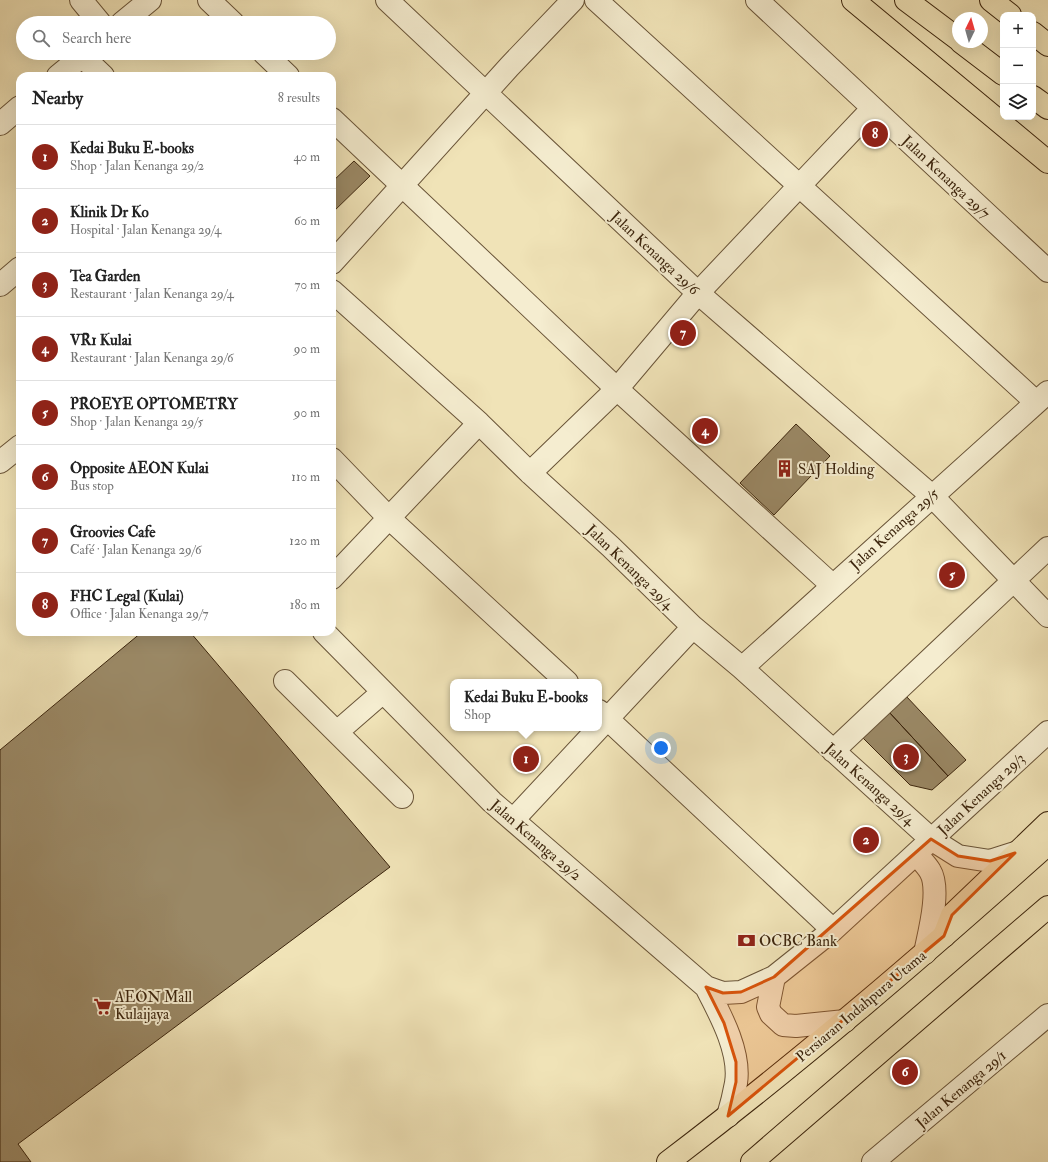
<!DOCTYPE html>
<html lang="en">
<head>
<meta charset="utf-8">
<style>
  :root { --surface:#fff; --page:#f6f6f6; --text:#222; --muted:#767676; --line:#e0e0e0; --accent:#8f2418 }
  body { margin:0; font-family:"IM FELL Double Pica",serif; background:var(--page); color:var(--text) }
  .controls { position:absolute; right:12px; top:12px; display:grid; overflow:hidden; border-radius:8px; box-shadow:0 4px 16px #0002 }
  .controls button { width:36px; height:36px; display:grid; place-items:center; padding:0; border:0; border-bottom:1px solid var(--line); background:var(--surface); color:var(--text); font:20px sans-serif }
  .compass { position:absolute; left:952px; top:12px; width:36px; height:36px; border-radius:50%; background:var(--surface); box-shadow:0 4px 16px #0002; rotate:5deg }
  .you { position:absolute; left:661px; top:748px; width:14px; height:14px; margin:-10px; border:3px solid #fff; border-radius:50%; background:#1a73e8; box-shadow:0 0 0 6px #1a73e833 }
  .badge { display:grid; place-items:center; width:26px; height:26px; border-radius:50%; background:var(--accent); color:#fff; font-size:13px; font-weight:700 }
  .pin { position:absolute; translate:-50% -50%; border:2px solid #fff; box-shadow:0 1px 4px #0006 }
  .popup { position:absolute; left:450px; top:679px; width:152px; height:52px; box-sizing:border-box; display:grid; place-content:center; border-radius:8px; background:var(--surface); filter:drop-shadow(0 1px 3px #0005); font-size:13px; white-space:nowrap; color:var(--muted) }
  .popup b { font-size:15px; color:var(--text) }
  .popup::after { content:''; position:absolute; left:50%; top:100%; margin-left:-8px; border:8px solid transparent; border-top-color:var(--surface) }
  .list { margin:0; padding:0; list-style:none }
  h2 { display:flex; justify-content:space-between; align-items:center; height:52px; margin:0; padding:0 16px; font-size:17px }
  h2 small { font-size:13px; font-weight:400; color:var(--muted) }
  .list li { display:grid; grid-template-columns:26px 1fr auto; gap:12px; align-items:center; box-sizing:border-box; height:64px; padding:0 16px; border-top:1px solid var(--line) }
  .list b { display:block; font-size:15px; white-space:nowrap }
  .list p { margin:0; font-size:13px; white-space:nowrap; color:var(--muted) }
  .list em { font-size:13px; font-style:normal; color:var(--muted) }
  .icon { flex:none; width:22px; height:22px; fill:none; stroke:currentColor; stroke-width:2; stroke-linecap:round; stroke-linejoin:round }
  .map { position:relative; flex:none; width:1048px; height:1162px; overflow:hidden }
  .search { position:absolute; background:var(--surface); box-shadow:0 4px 16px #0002; left:16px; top:16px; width:320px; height:44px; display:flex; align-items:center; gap:10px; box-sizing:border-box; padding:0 14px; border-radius:22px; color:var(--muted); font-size:15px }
  .panel { position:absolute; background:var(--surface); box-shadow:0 4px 16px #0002; left:16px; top:72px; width:320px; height:564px; border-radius:12px }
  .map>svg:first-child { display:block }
</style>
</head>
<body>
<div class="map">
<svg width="1048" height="1162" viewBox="0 0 1048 1162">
  <rect width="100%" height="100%" fill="#f0e3b7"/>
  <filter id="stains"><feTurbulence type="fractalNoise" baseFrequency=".005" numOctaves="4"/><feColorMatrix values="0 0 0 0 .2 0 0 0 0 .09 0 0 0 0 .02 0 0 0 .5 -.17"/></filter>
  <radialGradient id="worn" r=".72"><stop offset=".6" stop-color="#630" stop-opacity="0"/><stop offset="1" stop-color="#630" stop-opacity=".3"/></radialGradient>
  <!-- building -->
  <path fill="#9a8865" stroke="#3c250d" d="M354,161l16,15 -38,37v-31z
    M796,424l34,32 -56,59 -34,-32z
    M142,632h48l200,235 -372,277 13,18h-31v-412z
    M906,696l60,64 -18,16 -59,-64z
    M889,712l59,64 -16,14 -22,-5 -48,-48z"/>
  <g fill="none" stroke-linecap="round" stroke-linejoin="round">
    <defs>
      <path id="minor" d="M81,0l19,23
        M209,0l24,23
        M387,0l311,293 234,203 116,120
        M596,0l440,402
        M757,0l291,271
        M122,23l28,-23
        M264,53l24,23
        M82,56l21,20
        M58,76l28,-23
        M332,119l285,270 215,196
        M0,124l20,-17
        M332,263l177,-196 64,-67
        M0,285l20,-17
        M332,291l147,132 51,50 81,74 82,80 49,41 189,171 27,17 32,5 25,-8
        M332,459l57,59 178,164
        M0,462l20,-16
        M530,473l87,-84 81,-96 175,-185
        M332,578l147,-155
        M324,632l168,170 214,185 17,6 18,-1 33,-15 59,-47 215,-198
        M742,668l306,-276
        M285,681l117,116
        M599,711l234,219
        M337,732l46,-40
        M833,751l215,-203
        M513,820l180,-193
        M916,854c4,5 10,10 14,17 11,18 -1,62 -5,82
        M774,977l-6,30 3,7 12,11 13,1 49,-5
        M706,987c14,27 35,65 30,96 -2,11 -5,23 -8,33
        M873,1162l175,-147"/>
      <path id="major" d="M668,1162c132,-100 257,-208 380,-318
        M752,1162l296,-255"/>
      <path id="highway" d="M853,0l195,162
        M906,0l52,39
        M991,0l19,15
        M1033,33l15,12
        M961,42l42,32
        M1033,97l15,11
        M944,936l8,-21 96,-92"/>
    </defs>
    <!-- minor casing -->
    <use href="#minor" stroke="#695438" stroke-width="24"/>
    <!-- major casing -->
    <use href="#major" stroke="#3c250d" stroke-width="24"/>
    <!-- highway casing -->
    <use href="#highway" stroke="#3c250d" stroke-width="24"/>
    <!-- minor -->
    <use href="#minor" stroke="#f5edd0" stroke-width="22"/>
    <!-- major -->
    <use href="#major" stroke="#f0e3b7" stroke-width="22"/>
    <!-- highway -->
    <use href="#highway" stroke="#f0e3b7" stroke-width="22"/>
  </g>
  <!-- marked area -->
  <path fill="#d7540c" fill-opacity="0.2" stroke="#d7540c" stroke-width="3" stroke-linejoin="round" d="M931,839l27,17 32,5 25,-8 -63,62 -8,21 -216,180 8,-34v-20l-12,-39 -18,-36 17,6 18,-1 33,-15z"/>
  <!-- icons -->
  <defs>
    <symbol id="building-bare" viewBox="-9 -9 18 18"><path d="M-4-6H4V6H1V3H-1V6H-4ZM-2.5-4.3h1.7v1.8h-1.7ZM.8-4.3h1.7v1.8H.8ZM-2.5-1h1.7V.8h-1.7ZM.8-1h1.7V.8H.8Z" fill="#8f2418" stroke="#f5edd0" stroke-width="2.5" paint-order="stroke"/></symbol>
    <symbol id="bank-bare" viewBox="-9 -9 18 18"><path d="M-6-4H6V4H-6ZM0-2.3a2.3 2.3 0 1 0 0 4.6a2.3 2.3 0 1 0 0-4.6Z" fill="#8f2418" stroke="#f5edd0" stroke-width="2.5" paint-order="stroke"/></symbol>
    <symbol id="supermarket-bare" viewBox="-9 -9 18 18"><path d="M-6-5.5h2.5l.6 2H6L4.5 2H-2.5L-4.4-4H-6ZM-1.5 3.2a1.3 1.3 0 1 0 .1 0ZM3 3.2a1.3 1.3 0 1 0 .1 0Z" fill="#8f2418" stroke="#f5edd0" stroke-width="2.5" paint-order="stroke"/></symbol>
  </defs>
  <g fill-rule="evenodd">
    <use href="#building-bare" x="772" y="456" width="25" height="25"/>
    <use href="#bank-bare" x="734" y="928" width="25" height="25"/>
    <use href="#supermarket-bare" x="90" y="994" width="25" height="25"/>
  </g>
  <g text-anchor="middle" stroke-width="4" stroke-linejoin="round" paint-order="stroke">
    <!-- street labels -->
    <g font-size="15" fill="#3c250d" stroke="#f5edd0">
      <text transform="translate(946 177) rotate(43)" y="5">Jalan Kenanga 29/7</text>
      <text transform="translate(655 253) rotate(43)" y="5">Jalan Kenanga 29/6</text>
      <text transform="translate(894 529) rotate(-42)" y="5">Jalan Kenanga 29/5</text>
      <text transform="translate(630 567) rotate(44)" y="5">Jalan Kenanga 29/4</text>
      <text transform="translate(870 784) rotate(42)" y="5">Jalan Kenanga 29/4</text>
      <text transform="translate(981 794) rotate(-43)" y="5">Jalan Kenanga 29/3</text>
      <text transform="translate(536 840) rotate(41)" y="5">Jalan Kenanga 29/2</text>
      <text transform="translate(861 1006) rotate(-40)" y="5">Persiaran Indahpura Utama</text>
      <text transform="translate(961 1089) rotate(-40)" y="5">Jalan Kenanga 29/1</text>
    </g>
    <!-- poi labels -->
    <g font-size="15" fill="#3c250d" stroke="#f5edd0" text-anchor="start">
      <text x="798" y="474">SAJ Holding</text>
      <text x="759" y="946">OCBC Bank</text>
      <text x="115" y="1002">AEON Mall<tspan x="115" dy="17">Kulaijaya</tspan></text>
    </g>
  </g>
  <rect width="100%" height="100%" filter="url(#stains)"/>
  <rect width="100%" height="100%" fill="url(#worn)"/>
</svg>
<div class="controls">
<button>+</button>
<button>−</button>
<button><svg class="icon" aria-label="layers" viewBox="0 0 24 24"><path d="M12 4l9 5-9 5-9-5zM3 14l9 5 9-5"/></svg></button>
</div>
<svg class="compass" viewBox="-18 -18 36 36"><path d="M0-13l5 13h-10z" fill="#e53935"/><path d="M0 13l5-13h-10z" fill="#767676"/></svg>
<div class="you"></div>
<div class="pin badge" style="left:526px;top:759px">1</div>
<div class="popup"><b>Kedai Buku E-books</b>Shop</div>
<div class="pin badge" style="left:866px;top:840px">2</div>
<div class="pin badge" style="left:906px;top:757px">3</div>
<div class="pin badge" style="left:705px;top:431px">4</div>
<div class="pin badge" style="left:952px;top:575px">5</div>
<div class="pin badge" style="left:905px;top:1072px">6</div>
<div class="pin badge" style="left:683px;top:333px">7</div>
<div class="pin badge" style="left:875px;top:134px">8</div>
<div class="search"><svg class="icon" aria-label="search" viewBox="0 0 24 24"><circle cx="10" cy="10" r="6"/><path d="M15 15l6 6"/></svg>Search here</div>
<section class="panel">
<h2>Nearby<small>8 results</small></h2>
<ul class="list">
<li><span class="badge">1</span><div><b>Kedai Buku E-books</b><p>Shop · Jalan Kenanga 29/2</p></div><em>40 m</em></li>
<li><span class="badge">2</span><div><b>Klinik Dr Ko</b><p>Hospital · Jalan Kenanga 29/4</p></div><em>60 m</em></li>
<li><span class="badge">3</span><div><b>Tea Garden</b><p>Restaurant · Jalan Kenanga 29/4</p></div><em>70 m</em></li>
<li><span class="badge">4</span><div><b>VR1 Kulai</b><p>Restaurant · Jalan Kenanga 29/6</p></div><em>90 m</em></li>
<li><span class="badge">5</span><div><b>PROEYE OPTOMETRY</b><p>Shop · Jalan Kenanga 29/5</p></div><em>90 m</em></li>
<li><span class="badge">6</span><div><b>Opposite AEON Kulai</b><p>Bus stop</p></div><em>110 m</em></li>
<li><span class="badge">7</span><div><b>Groovies Cafe</b><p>Café · Jalan Kenanga 29/6</p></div><em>120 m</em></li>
<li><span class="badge">8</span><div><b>FHC Legal (Kulai)</b><p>Office · Jalan Kenanga 29/7</p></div><em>180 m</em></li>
</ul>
</section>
</div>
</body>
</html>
